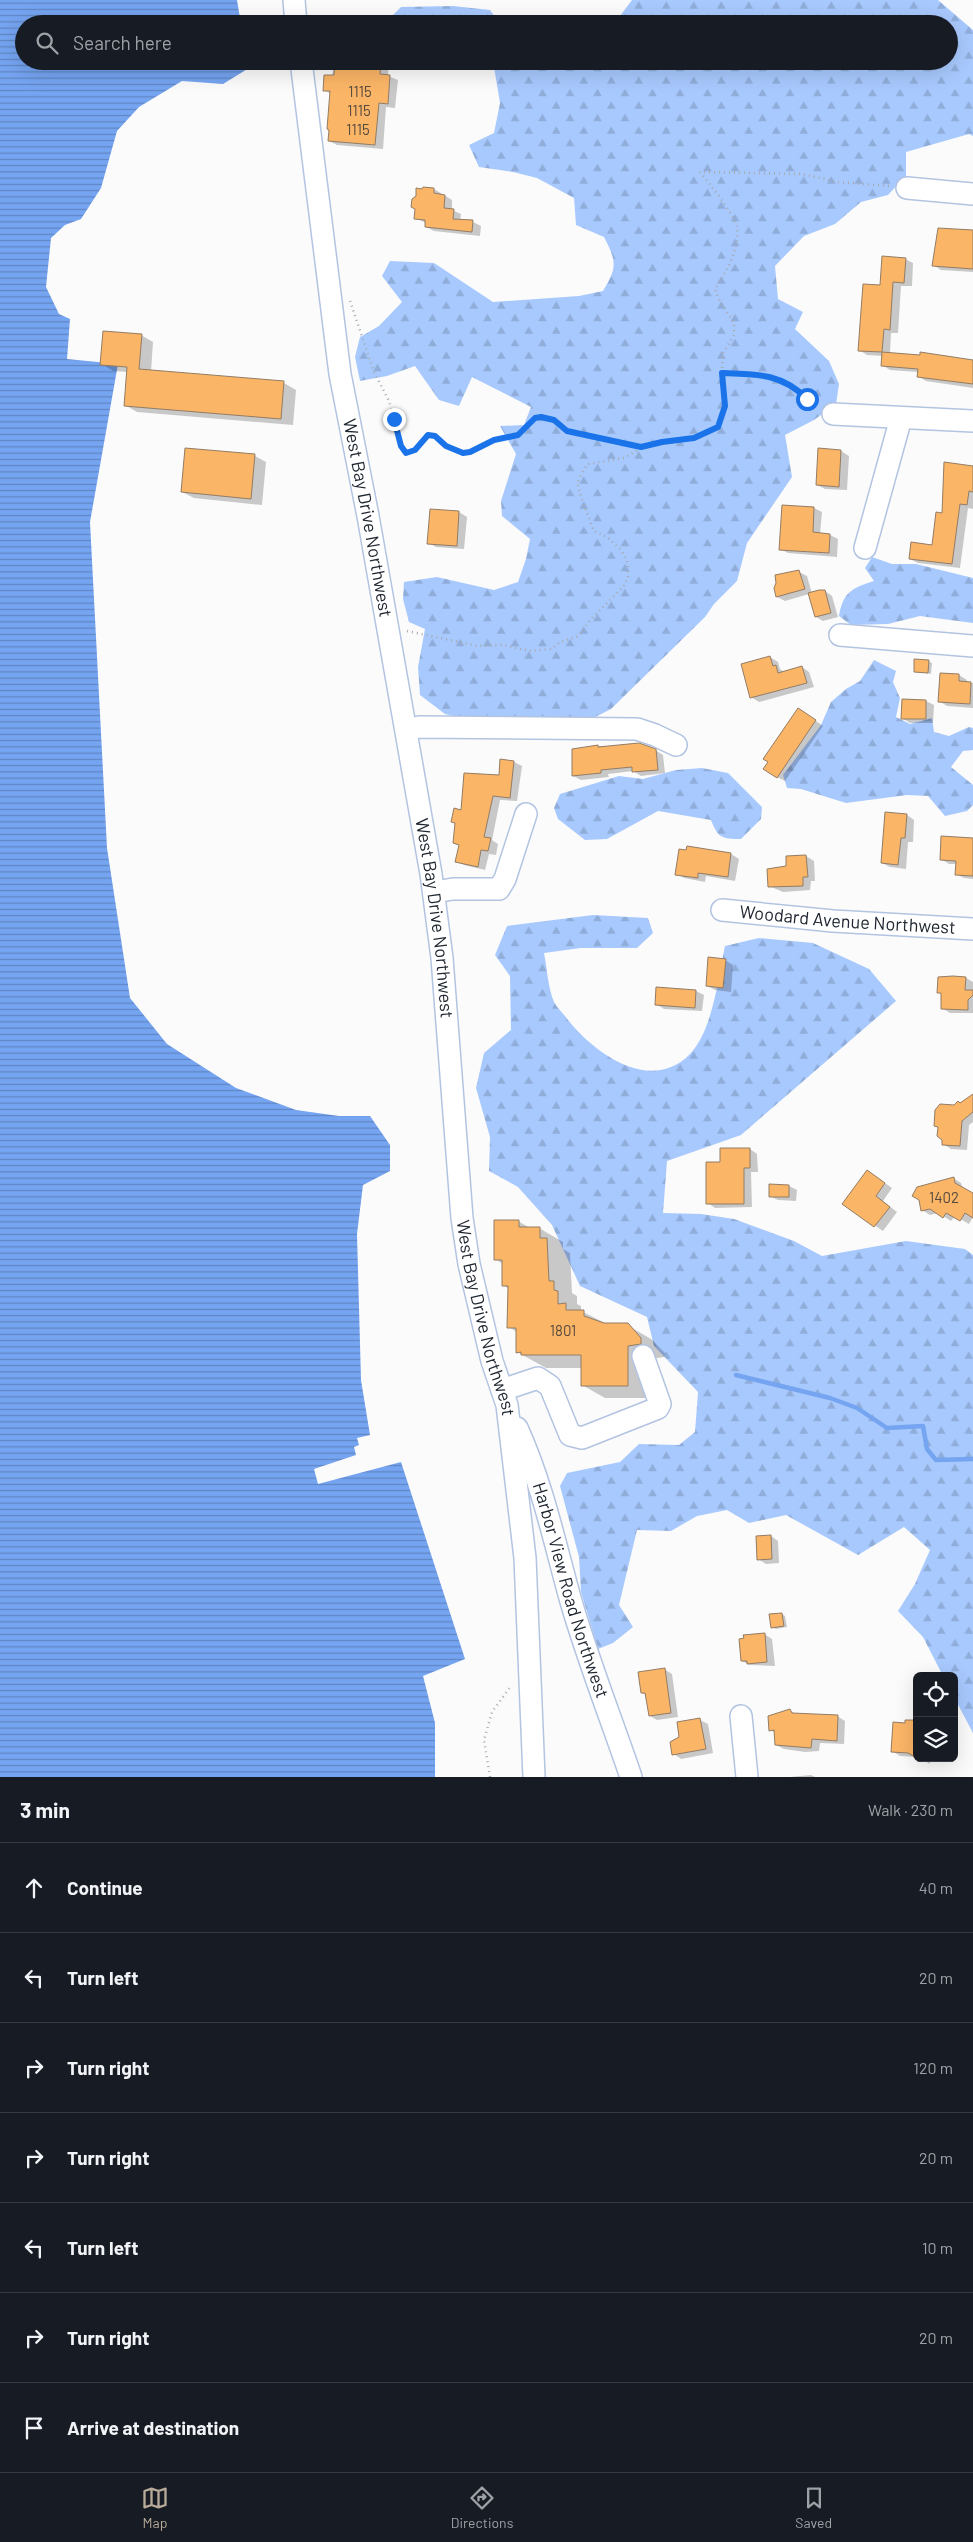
<!DOCTYPE html>
<html lang="en">
<head>
<meta charset="utf-8">
<style>
  :root { --surface:#171b24; --page:#20242c; --text:#f1f3f6; --muted:#9ea1a6; --line:#363941; --accent:#b9ab9a }
  body { margin:0; font-family:Barlow,sans-serif; background:var(--page); color:var(--text) }
  .controls { position:absolute; right:15px; bottom:15px; display:grid; overflow:hidden; border-radius:8px; box-shadow:0 5px 20px #0002 }
  .controls button { width:45px; height:45px; display:grid; place-items:center; padding:0; border:0; border-bottom:1px solid var(--line); background:var(--surface); color:var(--text); font:25px sans-serif }
  .stop { position:absolute; width:15px; height:15px; margin:-11px; border:4px solid #1a73e8; border-radius:50%; background:#fff }
  .stop.end { background:#1a73e8; border-color:#fff; box-shadow:0 1px 5px #0008 }
  .list { margin:0; padding:0; list-style:none }
  h2 { display:flex; justify-content:space-between; align-items:center; height:65px; margin:0; padding:0 20px; font-size:21px }
  h2 small { font-size:16px; font-weight:400; color:var(--muted) }
  .list li { display:grid; grid-template-columns:32px 1fr auto; gap:15px; align-items:center; box-sizing:border-box; height:90px; padding:0 20px; border-top:1px solid var(--line) }
  .list b { display:block; font-size:19px; white-space:nowrap }
  .list em { font-size:16px; font-style:normal; color:var(--muted) }
  .icon { flex:none; width:28px; height:28px; fill:none; stroke:currentColor; stroke-width:2; stroke-linecap:round; stroke-linejoin:round }
  .map { position:relative; flex:none; width:973px; height:1777px; overflow:hidden }
  .search { position:absolute; background:var(--surface); box-shadow:0 5px 20px #0002; left:15px; right:15px; top:15px; height:55px; display:flex; align-items:center; gap:12px; box-sizing:border-box; padding:0 18px; border-radius:28px; color:var(--muted); font-size:19px }
  .sheet { height:695px; background:var(--surface) }
  nav { display:flex; justify-content:space-around; align-items:center; box-sizing:border-box; height:70px; border-top:1px solid var(--line); background:var(--surface); font-size:14px; color:var(--muted) }
  nav a { display:grid; justify-items:center; gap:2px }
  nav .on { color:var(--accent) }
  .map>svg:first-child { display:block }
</style>
</head>
<body>
<div class="map">
<svg width="973" height="1777" viewBox="0 0 973 1777">
  <defs>
    <pattern id="forest-firs" width="22" height="20" patternUnits="userSpaceOnUse" patternTransform="scale(1.25)"><rect width="22" height="20" fill="#a8c9fe"/><path d="M5 1l3.5 6h-7zM16 11l3.5 6h-7z" fill="#90adda"/></pattern>
    <pattern id="water-rules" width="6" height="5" patternUnits="userSpaceOnUse" patternTransform="scale(1.25)"><rect width="6" height="5" fill="#75a4f1"/><path d="M0 2.5h6" fill="none" stroke="#6086c4"/></pattern>
  </defs>
  <rect width="100%" height="100%" fill="#fbfbfb"/>
  <!-- forest -->
  <path fill="url(#forest-firs)" d="M632,0h306l35,30v106l-4,-2 -63,18v24l-18,19 -27,7 -26,22 -31,12 -29,30 3,33 25,13 -8,17 34,32 10,23 -3,20 -22,16 -29,15 7,42 -45,66 -10,38 -23,23 -9,13 -94,92 -51,26 -27,4 -39,-6 -13,-11 -36,-8 -25,-19 -2,-28 7,-38 -16,-7 -6,-23 1,-17 33,-5 57,13 24,-8 8,-23 4,-20 -28,-23 -1,-15 15,-47 -16,-28 24,-1 7,-18 -59,-30 -13,29 -20,-6 -24,-34 -28,10 -27,5 -5,-24 5,-20 19,-11 23,-24 -20,-26 8,-15 44,2 59,39 86,-6 24,-5c14,-23 14,-29 1,-54l-28,-12 -2,-27 -37,-20 -24,-6 -34,-5 -10,-22 25,-12 6,-30 -7,-42h456v-37h-335z
    M453,6l37,4 10,14h-101l-6,-9 8,-8z
    M872,557l20,7h24l57,14v45l-53,-7 -32,8 -37,1 -12,-9c4,-24 13,-28 35,-35l-9,-13z
    M874,660l22,11 -3,11 7,16 -4,19 14,7 22,-6 2,14 15,4 20,-9 4,1v22l-10,1 -12,16 22,18v20l-6,6 -22,5 -17,-20 -21,-1 -61,8 -45,-14 -14,-1 -4,-13 38,-50 10,-23 15,-13 14,-8z
    M702,768l26,5 34,34 -1,12 -20,20c-19,0 -23,-1 -30,-19l-53,-9 -51,28 -22,1 -27,-21 -4,-11 6,-14 59,-18 24,3 33,-9z
    M593,915l55,3 5,15 -16,15h-56l-37,5c3,15 4,35 10,49 3,6 10,12 14,18 27,34 83,74 122,34 23,-24 28,-76 35,-108l34,-8 54,5 56,26 27,32 -155,134 -74,26 -4,52 38,1 33,5 60,22 28,15 84,-15 59,8 8,6v478l-19,-36v-21h-11l-20,-39 -25,-26 17,-27 15,-34 -26,-23 -46,28 -72,-40 -37,8 -22,-13 -30,6 -26,15 -34,-1 -18,75 14,22 -20,16 -15,6 -17,-57 -2,-35 -19,-71 7,-13 53,-11 19,-18 40,1 16,-13 3,-40 -44,-46 -7,-29 -67,-31 -28,-61 -34,-38 -29,-16 1,-34 -14,-49 8,-35 27,-23 -1,-54 -15,-21 12,-29z"/>
  <!-- water -->
  <path fill="url(#water-rules)" d="M0,0h237l4,24h-217v37h223l2,7 -26,16 -41,-3 -43,26 -22,24 -16,57 -20,31 -16,6 -14,13 -5,49 13,27 11,5 -3,40 51,5 -28,158 17,326 23,150 37,46 69,44 60,22 43,6h31l20,29v26l-27,14 -6,49 4,146 9,55 -13,3 2,7 -5,2 2,8 -42,14 4,15 83,-22 64,197 -42,17 12,47v54h-435z"/>
  <!-- shadow -->
  <path fill="#0003" d="M334,61h55l-1,15 10,4 -3,28 -9,-1 -3,42 -46,-4 -8,-4 2,-47 -7,-4 8,-13z
    M434,189l18,11v10l9,4 -1,7 13,1 8,4 -1,10 -46,-5 -8,-4v-4l-11,-5 2,-28z
    M973,233v39l-32,-2 -8,-5z
    M905,259l8,4 -1,23h-11l-3,47h-7l-1,20 83,8v27l-47,-7 -8,-5v-4l-28,-2 -8,-5 1,-9 -16,-1 -8,-5 22,-64z
    M141,335l12,7 -2,30 133,11 12,7 -3,35 -156,-13 -12,-7 3,-33 -15,-1 -11,-7z
    M819,450l22,1 8,5 -2,34 -22,-1 -8,-4z
    M255,456l11,6 -4,43 -68,-7 -12,-6z
    M973,467v42l-5,-1 -8,60 -42,-5 -8,-4 23,-13 10,-32z
    M783,506l31,2 8,4 -2,22 10,1 8,4 -1,18 -49,-4 -8,-4z
    M431,511l28,1 8,5 -3,32 -28,-2 -7,-4z
    M799,572l8,4 5,18 13,-3 7,5 6,21 -15,4 -7,-4 -7,-23 -24,7 -8,-4z
    M770,657l8,5 2,7 4,3 18,-5 7,5 5,15 -55,15 -8,-5z
    M928,661l4,2 -1,11 -16,-3z
    M959,675l8,5 -1,3h7v25l-26,-2 -8,-5z
    M926,701l8,4 -1,18h-23l-8,-5z
    M806,714l17,12 -38,55 -8,-4z
    M597,746l58,4 8,5 2,18 -24,3 -8,-5 -25,3 1,3 -28,3 -8,-4z
    M502,760l12,2 8,4 -5,35 -17,-1 -8,40 6,4 -2,11 -7,-1 -4,16 -21,-5 -7,-4 3,-15 -5,-3 1,-19 -4,-3 48,-45z
    M907,815l7,5 -1,22h-5l-2,27 -16,-2 -8,-4z
    M973,839v40l-9,-1 -8,-4 1,-10h-8l-8,-5z
    M688,847l43,7 8,5 -4,22 -29,-5 -1,6 -21,-4 -7,-4z
    M806,856l8,5 1,20h-4l-1,9 -27,2 -14,-6 19,-19z
    M725,960l8,5 -2,27 -16,-2 -8,-4z
    M966,978l7,4v31h-23l-8,-5 1,-14 -4,-2z
    M657,988l39,3 8,4 -2,16 -38,-2 -8,-5z
    M973,1098v24l-4,3 -2,25 -16,-1 -8,-5 -4,-16 -4,-2 19,-20z
    M750,1149l7,5 1,18h-7l1,35 -37,1 -7,-5 13,-40z
    M868,1171l24,17 -9,13 14,11 -14,19 -39,-27z
    M953,1178l8,5 2,6 10,7v21l-4,7 -14,-8 -4,5 -13,-8 -8,2 -8,-5z
    M789,1186l8,4 -1,11 -18,-1 -8,-4z
    M518,1221l12,7h9l24,14v7l7,4 2,40 5,3v8l4,2v5l26,13 20,1 24,14 14,14 -1,4 -13,2v39h-46l-23,-13v-17h-36l-29,-16v-20l-8,-5v-38l-6,-4v-21l-8,-5z
    M771,1536l7,5 1,22 -13,1 -8,-5z
    M782,1614l3,2 2,11 -11,2 -4,-2z
    M764,1634l8,5 3,27 -25,-1 -8,-4z
    M664,1669l8,5 6,43 -21,3 -7,-4 -3,-21 -5,-2z
    M790,1711l6,3 41,2 8,5 -1,23 -24,-1 -1,8 -14,1 -21,-3 -8,-4 -1,-12 -4,-3z
    M700,1720l8,4 5,29 -32,6 -7,-5 7,-16z
    M906,1724l11,33 -17,-1 -8,-5z
    M920,1758h10v6z
    M811,1775l4,2h-25z"/>
  <g fill="none" stroke-linecap="round" stroke-linejoin="round">
    <!-- stream -->
    <path stroke="#75a4f1" stroke-width="4.5" d="M736,1375l94,23 27,10 30,20 36,-2 4,23 9,11 37,-1"/>
  </g>
  <!-- building -->
  <path fill="#fab567" stroke="#937c64" d="M335,61h46l-1,13 10,1 -2,29 -9,-1 -4,42 -47,-4 1,-11 -2,-1 3,-38h-7l1,-16h10z
    M423,187l11,1v5l11,2 -1,13 10,1 -1,10 20,1 -1,12 -47,-5v-7l-11,-1 1,-10 -4,-2 1,-8 4,-3v-8l6,1z
    M938,228l35,2v39l-41,-3z
    M882,256l24,2 -2,25 -11,-1 -3,48 -6,-1 -2,23 38,3v-3l53,8v24l-56,-7 1,-8 -37,-3 1,-14 -24,-1 5,-67 17,1z
    M103,331l39,3 -3,35 145,12 -3,38 -157,-13 3,-39 -27,-2z
    M185,448l70,6 -4,45 -70,-7z
    M818,448l23,2 -2,37 -23,-2z
    M944,462l29,4v26l-4,-1 -2,14 -7,-1 -8,60 -43,-5 2,-17 21,3 4,-33 6,1z
    M782,505l32,2 -1,25 17,2 -1,19 -50,-3z
    M430,509l29,2 -2,35 -30,-2z
    M799,570l6,19 -29,8 -2,-9 2,-5 -1,-8z
    M819,590h6l6,23 -16,4 -7,-24z
    M770,656l3,10 3,-1 2,8 24,-7 5,17 -57,15 -9,-34z
    M914,659l15,1 -1,13 -14,-1z
    M940,673l19,1v7l12,1 -1,22 -32,-2z
    M902,699l24,1v19h-25z
    M798,708l18,12 -39,58 -14,-9 5,-7 -5,-3z
    M639,743l17,6 2,21 -26,2v-5l-31,3v3l-29,3v-27l26,-4v2z
    M500,759l14,2 -4,37 -17,-2 -9,41 7,1 -3,13 -7,-1 -3,17 -23,-5 4,-17 -6,-2 2,-20 -4,-1 3,-14 7,2 3,-37 35,2z
    M885,812l22,2 -2,24h-4l-3,27 -17,-2z
    M941,836l32,2v38l-18,-1 1,-14 -16,-1z
    M687,846l44,7 -3,24 -30,-4v5l-23,-3 4,-26 7,1z
    M806,855l2,22h-5v9l-35,1 -1,-18 19,-3v-10z
    M708,957l18,2 -3,29 -17,-2z
    M953,976l13,1 -1,13h8v5l-5,5v10l-27,-1v-16h-4l1,-16z
    M656,987l40,3 -1,18 -40,-3z
    M973,1094v18l-11,9 -2,25 -18,-1v-5l-5,-4 1,-9 -4,-1 1,-16 5,-6 14,1 4,-4 2,2z
    M720,1148h30v20h-6v36h-38v-42h14z
    M867,1170l18,13 -9,13 14,11 -16,20 -32,-23z
    M954,1177l1,6 18,10v25l-8,-5 -5,8 -14,-8 -3,5 -13,-9 -9,2 -2,-11 -7,-4 5,-9z
    M769,1184l20,1v12h-20z
    M494,1220h25v7h21v11h7l2,43h5v9l4,1v13l8,-1v7h18v6l20,7h24l13,15v6l-13,2v40h-47v-31h-60v-3l-5,1v-25h-9l1,-42h-6v-26h-8z
    M771,1535l1,24 -15,1 -1,-24z
    M782,1613l2,13 -13,2 -2,-14z
    M765,1633l2,29 -20,2v-3h-6l-2,-22 5,-1 -1,-3z
    M665,1668l6,45 -22,3 -4,-23h-4l-3,-21z
    M790,1709l2,4 46,2 -1,26 -25,-2 -1,9 -36,-3 -1,-15 -5,1 -1,-15z
    M700,1718l6,31 -34,6 -2,-13 9,-5 -2,-15z
    M905,1720h12v38l-9,-5 -17,-1 2,-30 12,1z"/>
  <g fill="none" stroke-linecap="round" stroke-linejoin="round">
    <defs>
      <g id="minor">
        <path d="M294,0l2,24"/>
        <path id="s1" d="M301,61l39,313 28,142 63,358 11,84 20,260 7,46 23,97 15,44 18,153 9,219"/>
        <path d="M907,188l66,6"/>
        <path d="M833,414l140,7"/>
        <path d="M865,548l36,-130"/>
        <path d="M840,635l133,11"/>
        <path d="M407,729l12,-2 218,2 18,6 21,10"/>
        <path d="M434,892l19,-3h46l6,-10 21,-65"/>
        <path id="s2" d="M722,910l111,11 140,8"/>
        <path d="M502,1390l36,-12 12,8 20,49 12,3 76,-30 2,-4 -17,-48"/>
        <path id="s3" d="M517,1428c25,55 37,112 53,170 17,60 41,120 61,179"/>
        <path d="M741,1716l6,61"/>
      </g>
    </defs>
    <!-- minor casing -->
    <use href="#minor" stroke="#b2c4e1" stroke-width="24"/>
    <!-- path -->
    <path stroke="#a7aaae" stroke-width="2.5" stroke-dasharray="1 4" stroke-linecap="butt" d="M350,301l24,71 15,29 12,44 5,8 9,-3 13,-15 7,1 18,14 17,2 24,-12 24,-5 17,-17 6,-1 13,3 13,11 74,16
      M722,373l1,-20 11,-18v-12l-16,-25 -3,-9c11,-16 25,-41 22,-62 -3,-13 -28,-44 -37,-55l103,2 34,8 53,4
      M407,631l71,15 24,-1 29,6 20,-2 9,-7 19,-6 11,-16 33,-33 5,-9v-15l-7,-13 -14,-13 -13,-6c-3,-8 -18,-45 -16,-49 2,-6 6,-13 10,-18l36,-6 24,-14 46,-6 24,-11 7,-21 -3,-33 38,1 28,8 29,26
      M490,1777l-6,-37 8,-28 19,-26"/>
    <!-- minor -->
    <use href="#minor" stroke="#fff" stroke-width="21"/>
  </g>
  <g fill="none" stroke-linecap="round" stroke-linejoin="round">
    <!-- route -->
    <path stroke="#1a73e8" stroke-width="6" d="M394,419l7,27 5,7 9,-3 13,-15 7,1 11,10 17,7 7,-1 24,-12 24,-5 17,-17 6,-1 13,3 13,11 74,16 21,-5 32,-4 24,-11 7,-21 -3,-33c33,1 60,0 85,26"/>
  </g>
  <g text-anchor="middle" stroke-width="4.5" stroke-linejoin="round" paint-order="stroke">
    <!-- number labels -->
    <g font-size="15" fill="#564a3e">
      <text x="360" y="97">1115</text>
      <text x="359" y="116">1115</text>
      <text x="358" y="135">1115</text>
      <text x="944" y="1203">1402</text>
      <text x="563" y="1336">1801</text>
    </g>
    <!-- street labels -->
    <g font-size="18" fill="#202731" stroke="#fff">
      <text dy="6" stroke="none"><textPath href="#s1" startOffset="462">West Bay Drive Northwest</textPath></text>
      <text dy="6" stroke="none"><textPath href="#s1" startOffset="868">West Bay Drive Northwest</textPath></text>
      <text dy="6" stroke="none"><textPath href="#s2" startOffset="126">Woodard Avenue Northwest</textPath></text>
      <text dy="6" stroke="none"><textPath href="#s1" startOffset="1272">West Bay Drive Northwest</textPath></text>
      <text dy="6" stroke="none"><textPath href="#s3" startOffset="171">Harbor View Road Northwest</textPath></text>
    </g>
  </g>
</svg>
<div class="controls">
<button><svg class="icon" aria-label="locate" viewBox="0 0 24 24"><circle cx="12" cy="12" r="6"/><path d="M12 2v4M12 18v4M2 12h4M18 12h4"/></svg></button>
<button><svg class="icon" aria-label="layers" viewBox="0 0 24 24"><path d="M12 4l9 5-9 5-9-5zM3 14l9 5 9-5"/></svg></button>
</div>
<div class="stop" style="left:807px;top:399px"></div>
<div class="stop end" style="left:394px;top:419px"></div>
<div class="search"><svg class="icon" aria-label="search" viewBox="0 0 24 24"><circle cx="10" cy="10" r="6"/><path d="M15 15l6 6"/></svg>Search here</div>
</div>
<section class="sheet">
<h2>3 min<small>Walk · 230 m</small></h2>
<ul class="list">
<li><svg class="icon" aria-label="ahead" viewBox="0 0 24 24"><path d="M12 20V5M6 11l6-6 6 6"/></svg><div><b>Continue</b></div><em>40 m</em></li>
<li><svg class="icon" aria-label="left" viewBox="0 0 24 24"><path d="M17 20v-9H6M10 6l-5 5 5 5"/></svg><div><b>Turn left</b></div><em>20 m</em></li>
<li><svg class="icon" aria-label="right" viewBox="0 0 24 24"><path d="M7 20v-9h11M14 6l5 5-5 5"/></svg><div><b>Turn right</b></div><em>120 m</em></li>
<li><svg class="icon" aria-label="right" viewBox="0 0 24 24"><path d="M7 20v-9h11M14 6l5 5-5 5"/></svg><div><b>Turn right</b></div><em>20 m</em></li>
<li><svg class="icon" aria-label="left" viewBox="0 0 24 24"><path d="M17 20v-9H6M10 6l-5 5 5 5"/></svg><div><b>Turn left</b></div><em>10 m</em></li>
<li><svg class="icon" aria-label="right" viewBox="0 0 24 24"><path d="M7 20v-9h11M14 6l5 5-5 5"/></svg><div><b>Turn right</b></div><em>20 m</em></li>
<li><svg class="icon" aria-label="arrive" viewBox="0 0 24 24"><path d="M6 21V4h12l-3 4 3 4H6"/></svg><div><b>Arrive at destination</b></div></li>
</ul>
</section>
<nav>
<a class="on"><svg class="icon" aria-label="map" viewBox="0 0 24 24"><path d="M3 6l6-2 6 2 6-2v14l-6 2-6-2-6 2zM9 4v14M15 6v14"/></svg>Map</a>
<a><svg class="icon" aria-label="directions" viewBox="0 0 24 24"><path d="M12 3l9 9-9 9-9-9zM9 14v-3h6M13 9l2 2-2 2"/></svg>Directions</a>
<a><svg class="icon" aria-label="saved" viewBox="0 0 24 24"><path d="M7 4h10v16l-5-4-5 4z"/></svg>Saved</a>
</nav>
</body>
</html>
